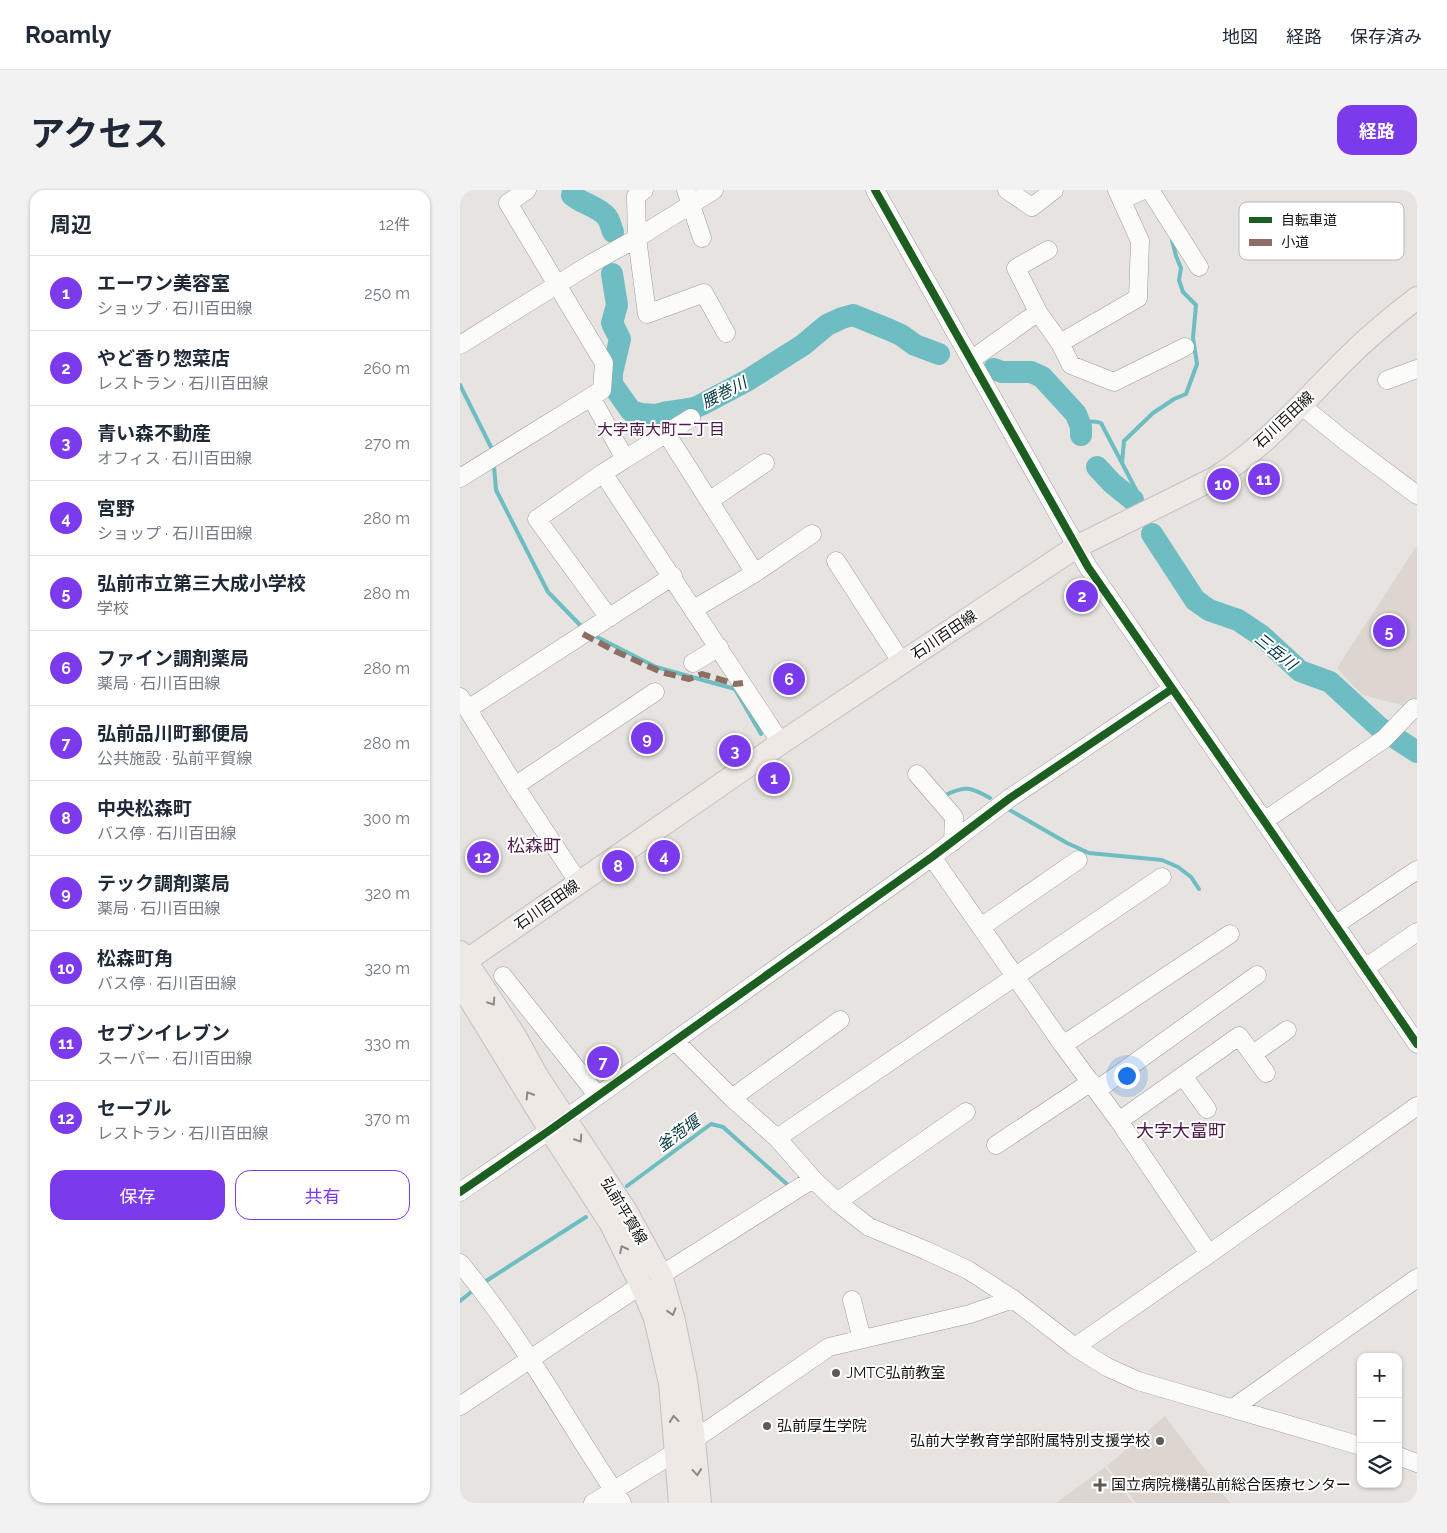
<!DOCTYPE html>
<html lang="ja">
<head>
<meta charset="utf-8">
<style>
  :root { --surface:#fff; --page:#f2f2f3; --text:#1f2937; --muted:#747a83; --line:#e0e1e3; --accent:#7c3aed }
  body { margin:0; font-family:Raleway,"Noto Sans JP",sans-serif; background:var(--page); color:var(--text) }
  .controls { position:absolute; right:15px; bottom:15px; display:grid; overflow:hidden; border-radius:10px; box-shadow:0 1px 4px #0004 }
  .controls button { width:45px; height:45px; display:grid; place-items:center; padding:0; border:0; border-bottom:1px solid var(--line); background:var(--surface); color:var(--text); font:25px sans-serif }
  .you { position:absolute; left:666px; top:885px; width:18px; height:18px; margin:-12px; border:4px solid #fff; border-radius:50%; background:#1a73e8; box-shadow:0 0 0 8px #1a73e833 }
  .badge { display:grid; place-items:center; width:32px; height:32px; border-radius:50%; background:var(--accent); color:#fff; font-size:16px; font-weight:700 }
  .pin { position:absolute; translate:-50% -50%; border:2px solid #fff; box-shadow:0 1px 5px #0006 }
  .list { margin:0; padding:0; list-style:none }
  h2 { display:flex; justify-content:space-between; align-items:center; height:65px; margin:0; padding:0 20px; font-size:21px }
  h2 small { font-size:16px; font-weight:400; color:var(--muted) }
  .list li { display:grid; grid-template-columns:32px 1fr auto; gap:15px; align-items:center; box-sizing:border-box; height:75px; padding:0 20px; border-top:1px solid var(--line) }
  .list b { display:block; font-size:19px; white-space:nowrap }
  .list p { margin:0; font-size:16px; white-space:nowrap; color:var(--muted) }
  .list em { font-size:16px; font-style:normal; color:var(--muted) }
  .actions { display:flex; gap:10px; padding:15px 20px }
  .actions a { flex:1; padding:11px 0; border:1px solid var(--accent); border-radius:15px; text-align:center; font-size:18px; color:var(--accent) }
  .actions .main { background:var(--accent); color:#fff }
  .icon { flex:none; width:28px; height:28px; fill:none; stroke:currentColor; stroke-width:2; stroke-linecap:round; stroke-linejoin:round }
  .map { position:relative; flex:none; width:957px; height:1313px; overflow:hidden; border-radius:15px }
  header { display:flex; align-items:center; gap:30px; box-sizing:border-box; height:70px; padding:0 25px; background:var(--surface); border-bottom:1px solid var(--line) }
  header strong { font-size:24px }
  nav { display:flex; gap:28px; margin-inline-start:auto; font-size:18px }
  .intro { display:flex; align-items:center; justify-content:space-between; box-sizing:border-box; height:120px; padding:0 30px }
  h1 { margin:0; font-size:35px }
  .button { padding:12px 22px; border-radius:15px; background:var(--accent); color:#fff; font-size:18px; font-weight:700 }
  main { display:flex; gap:30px; padding:0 30px }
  aside { flex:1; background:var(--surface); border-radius:15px; box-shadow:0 1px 4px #0004 }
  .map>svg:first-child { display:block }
</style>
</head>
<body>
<header>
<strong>Roamly</strong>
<nav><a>地図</a><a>経路</a><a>保存済み</a></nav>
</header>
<div class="intro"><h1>アクセス</h1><a class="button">経路</a></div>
<main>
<aside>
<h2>周辺<small>12件</small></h2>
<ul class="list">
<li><span class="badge">1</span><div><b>エーワン美容室</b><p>ショップ · 石川百田線</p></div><em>250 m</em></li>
<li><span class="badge">2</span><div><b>やど香り惣菜店</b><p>レストラン · 石川百田線</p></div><em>260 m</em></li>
<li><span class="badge">3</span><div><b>青い森不動産</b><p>オフィス · 石川百田線</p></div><em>270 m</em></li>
<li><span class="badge">4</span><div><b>宮野</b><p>ショップ · 石川百田線</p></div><em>280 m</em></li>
<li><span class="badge">5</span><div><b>弘前市立第三大成小学校</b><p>学校</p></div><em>280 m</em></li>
<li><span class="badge">6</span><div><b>ファイン調剤薬局</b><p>薬局 · 石川百田線</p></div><em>280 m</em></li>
<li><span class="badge">7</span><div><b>弘前品川町郵便局</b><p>公共施設 · 弘前平賀線</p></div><em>280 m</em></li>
<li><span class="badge">8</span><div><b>中央松森町</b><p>バス停 · 石川百田線</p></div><em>300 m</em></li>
<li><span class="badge">9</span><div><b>テック調剤薬局</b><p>薬局 · 石川百田線</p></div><em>320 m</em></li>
<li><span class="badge">10</span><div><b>松森町角</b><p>バス停 · 石川百田線</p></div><em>320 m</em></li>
<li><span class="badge">11</span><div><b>セブンイレブン</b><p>スーパー · 石川百田線</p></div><em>330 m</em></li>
<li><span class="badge">12</span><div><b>セーブル</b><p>レストラン · 石川百田線</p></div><em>370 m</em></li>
</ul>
<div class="actions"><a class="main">保存</a><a>共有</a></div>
</aside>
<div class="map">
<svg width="957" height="1313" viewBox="0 0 957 1313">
  <rect width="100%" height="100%" fill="#e6e3e1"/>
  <!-- built -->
  <path fill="#ddd6d0" d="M957,355v164l-55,-14 -25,-27z
    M705,1226l65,87h-94l-29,-37z
    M645,1277l28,36h-77z"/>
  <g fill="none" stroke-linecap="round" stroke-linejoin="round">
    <!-- stream -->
    <path stroke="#6dbdc2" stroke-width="4" d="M0,195l32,64
      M619,231c8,2 14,-1 22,2l21,40
      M34,276l2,24 52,102 33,34
      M676,300l-14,-27 2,-22 29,-28 21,-14 12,-5 11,-30 -4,-26 3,-33 -13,-13 -4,-12 2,-12 -5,-12 -4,-16
      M137,447l59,30 79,22 26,45
      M484,606c20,-11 27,-9 46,2
      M548,619l59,34 22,10 73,7 16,7 13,10 8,12
      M167,996l84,-62 12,3 66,59
      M23,1093l103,-66
      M0,1111l15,-12"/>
    <!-- river -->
    <path stroke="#6dbdc2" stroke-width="22" d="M112,5c10,9 26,11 35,22 3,4 4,10 6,15
      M152,84l5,31 -5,18 8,16 -8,34v11l19,27 11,3 14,1 12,-3 26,-4 7,-3 47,-25 55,-35 24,-20 15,-7 11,-3 37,15 11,5 14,10 24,9
      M534,179l8,3h29l11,5 34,37 5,13v8
      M637,277l15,16 21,17
      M692,344l43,66 14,10 29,10 24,16 38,35 30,11 50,46 37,24"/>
    <defs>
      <path id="minor" d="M184,0l-8,6 1,42 10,76 57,-21 22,40
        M226,0l16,48
        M415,0l213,377 176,254 153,223
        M547,0l25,17 22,-17
        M690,0l49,77
        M662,10l21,-10
        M578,122l-22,-44 32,-18
        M600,153l11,22 43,17 71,-35
        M0,155l132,-82 45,-25 77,-48
        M511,170l67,-48 22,31 78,-45 2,-57 -23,-51
        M927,190l30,-11
        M131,207l34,62 -22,14 178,270
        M842,216l43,35 72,54
        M206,243l89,140
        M165,269l66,-41
        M143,283l-66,46 72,99
        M0,288l142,-88 2,-27 -96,-160 19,-13
        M249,311l56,-38
        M376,371l66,102
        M234,419l61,-36 57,-39
        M233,473l26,-16
        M0,507l55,89 64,97
        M8,519l205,-133
        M457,584l37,43 -1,25
        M55,596l140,-94
        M804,631l120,-82 30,-31
        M472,667l131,188 56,76 90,133
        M875,735l82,-55
        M521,737l97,-67
        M905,778l52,-36
        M43,786l95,120
        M215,851l57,57 45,40 36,41 24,23 32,25 56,23 43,20 45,29 62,48 32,20 31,14 223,65
        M603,855l167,-111
        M793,864l34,-24
        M723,886l24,33
        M637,900l160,-115
        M272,908l108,-78
        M659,931l120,-85 27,37
        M317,948l385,-261
        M536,955l95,-63
        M0,1002l90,-62 382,-273 78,-59 162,-109
        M377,1012l129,-90
        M0,1073c62,74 108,160 162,240
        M201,1085l152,-96
        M392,1110l10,39
        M615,1157l134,-93 208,-148
        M0,1216l181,-121
        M773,1218l184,-130
        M938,1266l19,7
        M133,1313l83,-51 153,-105 141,-33 43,-15"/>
      <path id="major" d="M0,762l55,84 22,40 89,135 35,64 13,46 12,59 8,60 6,63
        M0,775l321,-222 295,-196 139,-69c50,-31 89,-77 130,-118 22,-22 47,-43 72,-62
        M0,793l90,147 61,94 30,61 14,33 15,65 10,120"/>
    </defs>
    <!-- minor casing -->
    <use href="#minor" stroke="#9d9c9a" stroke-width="19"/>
    <!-- major casing -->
    <use href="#major" stroke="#c2c0c0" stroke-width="24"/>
    <!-- minor -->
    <use href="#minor" stroke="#fbfbfa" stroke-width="18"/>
    <!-- major -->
    <use href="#major" stroke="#efe9e6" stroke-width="22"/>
    <!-- quiet -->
    <path stroke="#8d6e63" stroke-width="6" stroke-dasharray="12 6" stroke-linecap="butt" d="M123,444l32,17 46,21 28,7 13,-5 33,10 8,-1"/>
    <defs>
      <path id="cycleway" d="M415,0l213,377 176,254 153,223
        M0,1002l90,-62 382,-273 78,-59 162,-109"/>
    </defs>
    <!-- cycleway casing -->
    <use href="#cycleway" stroke="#fff" stroke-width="11"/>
    <!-- cycleway -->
    <use href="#cycleway" stroke="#1b5e20" stroke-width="8"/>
  </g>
  <!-- one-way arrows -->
  <defs><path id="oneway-chevron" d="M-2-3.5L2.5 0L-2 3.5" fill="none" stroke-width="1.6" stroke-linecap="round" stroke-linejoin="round" transform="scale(1.25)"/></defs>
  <g stroke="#8c8885">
    <use href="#oneway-chevron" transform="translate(32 812) rotate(57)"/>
    <use href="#oneway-chevron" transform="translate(69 905) rotate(-122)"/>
    <use href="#oneway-chevron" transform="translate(119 949) rotate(57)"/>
    <use href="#oneway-chevron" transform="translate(163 1059) rotate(-117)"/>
    <use href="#oneway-chevron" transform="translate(212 1122) rotate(73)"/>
    <use href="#oneway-chevron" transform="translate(214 1229) rotate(-95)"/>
    <use href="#oneway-chevron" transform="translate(237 1282) rotate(85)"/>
  </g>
  <!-- markers -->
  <g fill="#5c5a58" stroke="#fff" stroke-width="2">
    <circle cx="376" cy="1183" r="5"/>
    <circle cx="307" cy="1236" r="5"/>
    <circle cx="700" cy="1251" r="5"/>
    <path d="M637.5 1287.5h5v5h5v5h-5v5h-5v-5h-5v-5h5z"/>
  </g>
  <g text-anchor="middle" stroke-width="4" stroke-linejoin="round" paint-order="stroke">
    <!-- street labels -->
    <g font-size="15" fill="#12110f" stroke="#fff">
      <text transform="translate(824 230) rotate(-43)" y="5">石川百田線</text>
      <text transform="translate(484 445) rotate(-34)" y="5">石川百田線</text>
      <text transform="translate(87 715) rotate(-35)" y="5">石川百田線</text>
      <text transform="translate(164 1021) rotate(59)" y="5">弘前平賀線</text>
    </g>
    <!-- poi labels -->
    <g font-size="15" fill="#12110f" stroke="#fff" text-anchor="start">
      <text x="386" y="1188">JMTC弘前教室</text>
      <text x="317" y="1241">弘前厚生学院</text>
      <text x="690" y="1256" text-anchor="end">弘前大学教育学部附属特別支援学校</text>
      <text x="651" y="1300">国立病院機構弘前総合医療センター</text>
    </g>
    <!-- water labels -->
    <g font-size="16" font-style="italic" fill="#00373b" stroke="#fff">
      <text transform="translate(264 202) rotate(-27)" y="6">腰巻川</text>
      <text transform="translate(816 461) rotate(39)" y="6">三岳川</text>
      <text transform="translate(218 943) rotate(-36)" y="6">釜萢堰</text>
    </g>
    <!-- neighbourhood labels -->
    <g font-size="16" fill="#4d1947" stroke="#fff">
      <text x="201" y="245">大字南大町二丁目</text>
    </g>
    <!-- quarter labels -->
    <g font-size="18" fill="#4d1947" stroke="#fff">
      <text x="74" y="662">松森町</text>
      <text x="721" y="947">大字大富町</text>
    </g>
  </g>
  <!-- legend -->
  <rect x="779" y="12" width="165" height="58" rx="8" fill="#fff" stroke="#b8b8b7" stroke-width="1"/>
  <rect x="789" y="27" width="23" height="6" fill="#1b5e20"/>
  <rect x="789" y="49" width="23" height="7" fill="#8d6e63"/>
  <g font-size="14" fill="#12110f">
    <text x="821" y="35">自転車道</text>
    <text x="821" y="57">小道</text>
  </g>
</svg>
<div class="controls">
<button>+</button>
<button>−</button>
<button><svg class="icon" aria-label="layers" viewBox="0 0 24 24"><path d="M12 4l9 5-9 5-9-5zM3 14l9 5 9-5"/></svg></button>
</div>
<div class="you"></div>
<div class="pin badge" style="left:314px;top:588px">1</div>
<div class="pin badge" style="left:622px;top:406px">2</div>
<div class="pin badge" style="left:275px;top:561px">3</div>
<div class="pin badge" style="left:204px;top:666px">4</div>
<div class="pin badge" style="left:929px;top:441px">5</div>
<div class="pin badge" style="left:329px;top:489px">6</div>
<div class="pin badge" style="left:143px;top:872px">7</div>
<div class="pin badge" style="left:158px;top:676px">8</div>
<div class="pin badge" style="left:187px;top:548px">9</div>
<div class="pin badge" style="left:763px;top:294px">10</div>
<div class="pin badge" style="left:804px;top:289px">11</div>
<div class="pin badge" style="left:23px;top:667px">12</div>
</div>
</main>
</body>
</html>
